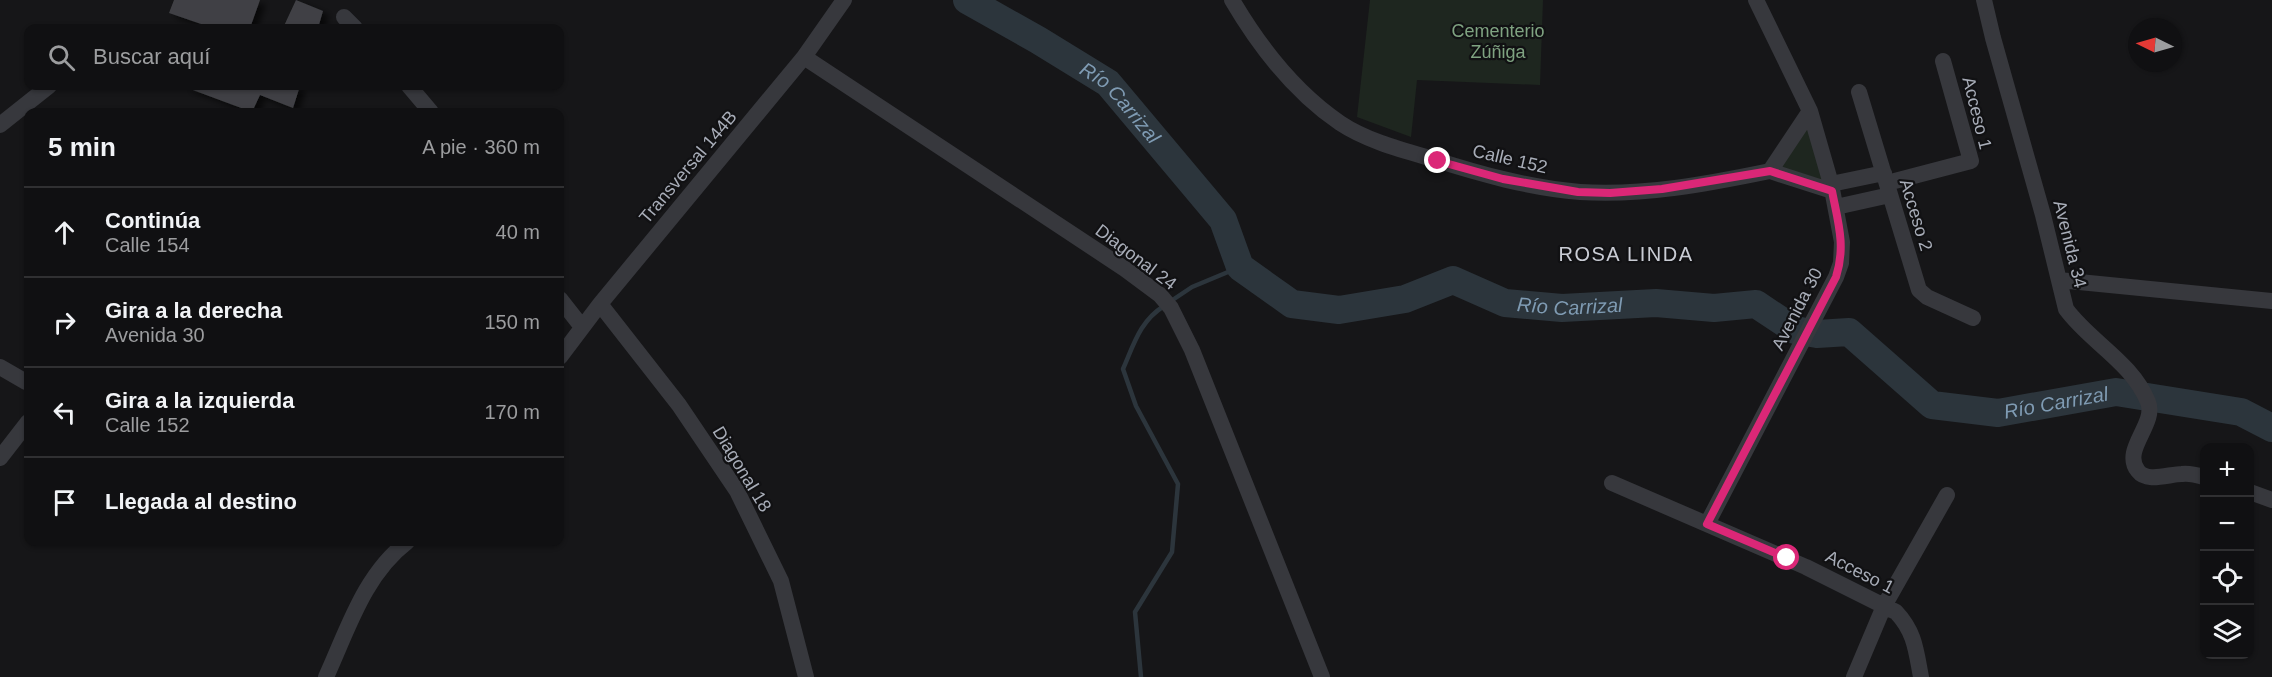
<!DOCTYPE html>
<html lang="es">
<head>
<meta charset="utf-8">
<style>
  :root { --surface:#101012; --page:#1e1e20; --text:#f1f3f6; --muted:#9c9d9f; --line:#303032 }
  body { margin:0; font-family:Arial,sans-serif; background:var(--page); color:var(--text) }
  .controls { position:absolute; right:18px; bottom:18px; display:grid; overflow:hidden; border-radius:12px; box-shadow:0 2px 4px #0004 }
  .controls button { width:54px; height:54px; display:grid; place-items:center; padding:0; border:0; border-bottom:2px solid var(--line); background:var(--surface); color:var(--text); font:30px sans-serif }
  .compass { position:absolute; left:2128px; top:18px; width:54px; height:54px; border-radius:50%; background:var(--surface); box-shadow:0 2px 4px #0004; rotate:275deg }
  .stop { position:absolute; width:18px; height:18px; margin:-14px; border:4px solid #db2777; border-radius:50%; background:#fff }
  .stop.end { background:#db2777; border-color:#fff; box-shadow:0 2px 6px #0008 }
  .list { margin:0; padding:0; list-style:none }
  h2 { display:flex; justify-content:space-between; align-items:center; height:78px; margin:0; padding:0 24px; font-size:26px }
  h2 small { font-size:20px; font-weight:400; color:var(--muted) }
  .list li { display:grid; grid-template-columns:39px 1fr auto; gap:18px; align-items:center; box-sizing:border-box; height:90px; padding:0 24px; border-top:2px solid var(--line) }
  .list b { display:block; font-size:22px; white-space:nowrap }
  .list p { margin:0; font-size:20px; white-space:nowrap; color:var(--muted) }
  .list em { font-size:20px; font-style:normal; color:var(--muted) }
  .icon { flex:none; width:33px; height:33px; fill:none; stroke:currentColor; stroke-width:2; stroke-linecap:round; stroke-linejoin:round }
  .map { position:relative; flex:none; width:2272px; height:677px; overflow:hidden }
  .search { position:absolute; background:var(--surface); box-shadow:0 2px 4px #0004; left:24px; top:24px; width:540px; height:66px; display:flex; align-items:center; gap:15px; box-sizing:border-box; padding:0 21px; border-radius:12px; color:var(--muted); font-size:22px }
  .panel { position:absolute; background:var(--surface); box-shadow:0 2px 4px #0004; left:24px; top:108px; width:540px; height:438px; border-radius:12px }
  .map>svg:first-child { display:block }
</style>
</head>
<body>
<div class="map">
<svg width="2272" height="677" viewBox="0 0 2272 677">
  <defs>
    <filter id="shadow"><feDropShadow dx="6" dy="4" stdDeviation="3" flood-color="#0009"/></filter>
  </defs>
  <rect width="100%" height="100%" fill="#161618"/>
  <!-- green -->
  <path fill="#1e261f" d="M1370,0h173l-3,85 -123,-5 -6,57 -54,-20z
    M1809,125l15,57 -45,-14z"/>
  <g fill="none" stroke-linecap="round" stroke-linejoin="round">
    <!-- stream -->
    <path stroke="#2c353c" stroke-width="4.5" d="M1171,301l21,-14 48,-20
      M1141,677l-6,-65 37,-60 6,-68 -42,-78 -13,-37c11,-25 17,-48 41,-63"/>
    <!-- river -->
    <path stroke="#2c353c" stroke-width="28" id="s1" d="M967,0l71,40 70,43 115,137 17,47 52,37 47,6 66,-11 48,-19 52,23 57,5 94,-5 58,5 42,-4 39,26 22,4 32,-2 83,73 66,8 118,-21 125,20 31,16"/>
  </g>
  <!-- building -->
  <path fill="#404145" filter="url(#shadow)" d="M174,0h86l-10,28h-44l1,-2 -38,-13z
    M296,0l27,11 -5,17h-35z
    M182,86h118l-7,22 -33,-13 -8,17z"/>
  <g fill="none" stroke-linecap="round" stroke-linejoin="round">
    <!-- minor -->
    <path stroke="#37383d" stroke-width="16" d="M1232,0c27,46 64,93 108,123 27,18 62,27 93,36 47,15 97,29 147,33 64,4 127,-8 190,-21l40,-60
      M1984,0l9,38 50,177 23,94c24,33 66,53 82,93 9,22 -27,48 -10,69 9,12 31,3 44,3 7,-1 15,1 22,3
      M344,17l11,11
      M804,57l321,212 35,26 11,13 21,42 130,327
      M409,86l22,26
      M1859,92l60,198 8,7 46,21
      M0,125l49,-39
      M1770,171l62,20
      M1887,183l84,-22 -28,-100
      M1831,184l53,-11
      M1836,207l54,-12
      M2059,280l213,21
      M560,299l22,28
      M600,304l79,101 58,86 44,90 25,96
      M560,357l40,-53 204,-247 40,-57
      M0,367l26,15
      M0,458l28,-36
      M1612,483l194,84 90,45c19,20 20,39 25,65
      M2250,492l22,8
      M1707,524l129,-247 5,-14 1,-21 -11,-58 -21,-73 -54,-111
      M326,677c22,-48 38,-102 81,-135
      M1854,677l30,-71 63,-111"/>
  </g>
  <g fill="none" stroke-linecap="round" stroke-linejoin="round">
    <!-- route -->
    <path stroke="#db2777" stroke-width="8" d="M1438,161l65,18 75,13 32,1 52,-4 108,-18 62,20c6,31 14,55 4,86l-129,247 80,34"/>
  </g>
  <g text-anchor="middle" stroke-width="4.5" stroke-linejoin="round" paint-order="stroke">
    <!-- park labels -->
    <g font-size="18" fill="#7fa381" stroke="#111113">
      <text x="1498" y="37">Cementerio<tspan x="1498" dy="21">Zúñiga</tspan></text>
    </g>
    <!-- street labels -->
    <g font-size="18" fill="#a8adb8" stroke="#111113">
      <text transform="translate(1977 113) rotate(76)" y="6">Acceso 1</text>
      <text transform="translate(1510 159) rotate(13)" y="6">Calle 152</text>
      <text transform="translate(688 167) rotate(-50)" y="6">Transversal 144B</text>
      <text transform="translate(1916 215) rotate(73)" y="6">Acceso 2</text>
      <text transform="translate(2070 244) rotate(76)" y="6">Avenida 34</text>
      <text transform="translate(1136 257) rotate(37)" y="6">Diagonal 24</text>
      <text transform="translate(1797 309) rotate(-63)" y="6">Avenida 30</text>
      <text transform="translate(742 469) rotate(59)" y="6">Diagonal 18</text>
      <text transform="translate(1860 572) rotate(27)" y="6">Acceso 1</text>
    </g>
    <!-- water labels -->
    <g font-size="20" font-style="italic" fill="#7f9bb3" stroke="#111113">
      <text dy="7" stroke="none"><textPath href="#s1" startOffset="186">Río Carrizal</textPath></text>
      <text dy="7" stroke="none"><textPath href="#s1" startOffset="744">Río Carrizal</textPath></text>
      <text dy="7" stroke="none"><textPath href="#s1" startOffset="1268">Río Carrizal</textPath></text>
    </g>
    <!-- neighbourhood labels -->
    <g font-size="20" letter-spacing="1.5" fill="#c9ccd4" stroke="#111113">
      <text x="1626" y="261">ROSA LINDA</text>
    </g>
  </g>
</svg>
<div class="controls">
<button>+</button>
<button>−</button>
<button><svg class="icon" aria-label="locate" viewBox="0 0 24 24"><circle cx="12" cy="12" r="6"/><path d="M12 2v4M12 18v4M2 12h4M18 12h4"/></svg></button>
<button><svg class="icon" aria-label="layers" viewBox="0 0 24 24"><path d="M12 4l9 5-9 5-9-5zM3 14l9 5 9-5"/></svg></button>
</div>
<svg class="compass" viewBox="-18 -18 36 36"><path d="M0-13l5 13h-10z" fill="#e53935"/><path d="M0 13l5-13h-10z" fill="#9c9d9f"/></svg>
<div class="stop" style="left:1787px;top:558px"></div>
<div class="stop end" style="left:1438px;top:161px"></div>
<div class="search"><svg class="icon" aria-label="search" viewBox="0 0 24 24"><circle cx="10" cy="10" r="6"/><path d="M15 15l6 6"/></svg>Buscar aquí</div>
<section class="panel">
<h2>5 min<small>A pie · 360 m</small></h2>
<ul class="list">
<li><svg class="icon" aria-label="ahead" viewBox="0 0 24 24"><path d="M12 20V5M6 11l6-6 6 6"/></svg><div><b>Continúa</b><p>Calle 154</p></div><em>40 m</em></li>
<li><svg class="icon" aria-label="right" viewBox="0 0 24 24"><path d="M7 20v-9h11M14 6l5 5-5 5"/></svg><div><b>Gira a la derecha</b><p>Avenida 30</p></div><em>150 m</em></li>
<li><svg class="icon" aria-label="left" viewBox="0 0 24 24"><path d="M17 20v-9H6M10 6l-5 5 5 5"/></svg><div><b>Gira a la izquierda</b><p>Calle 152</p></div><em>170 m</em></li>
<li><svg class="icon" aria-label="arrive" viewBox="0 0 24 24"><path d="M6 21V4h12l-3 4 3 4H6"/></svg><div><b>Llegada al destino</b></div></li>
</ul>
</section>
</div>
</body>
</html>
